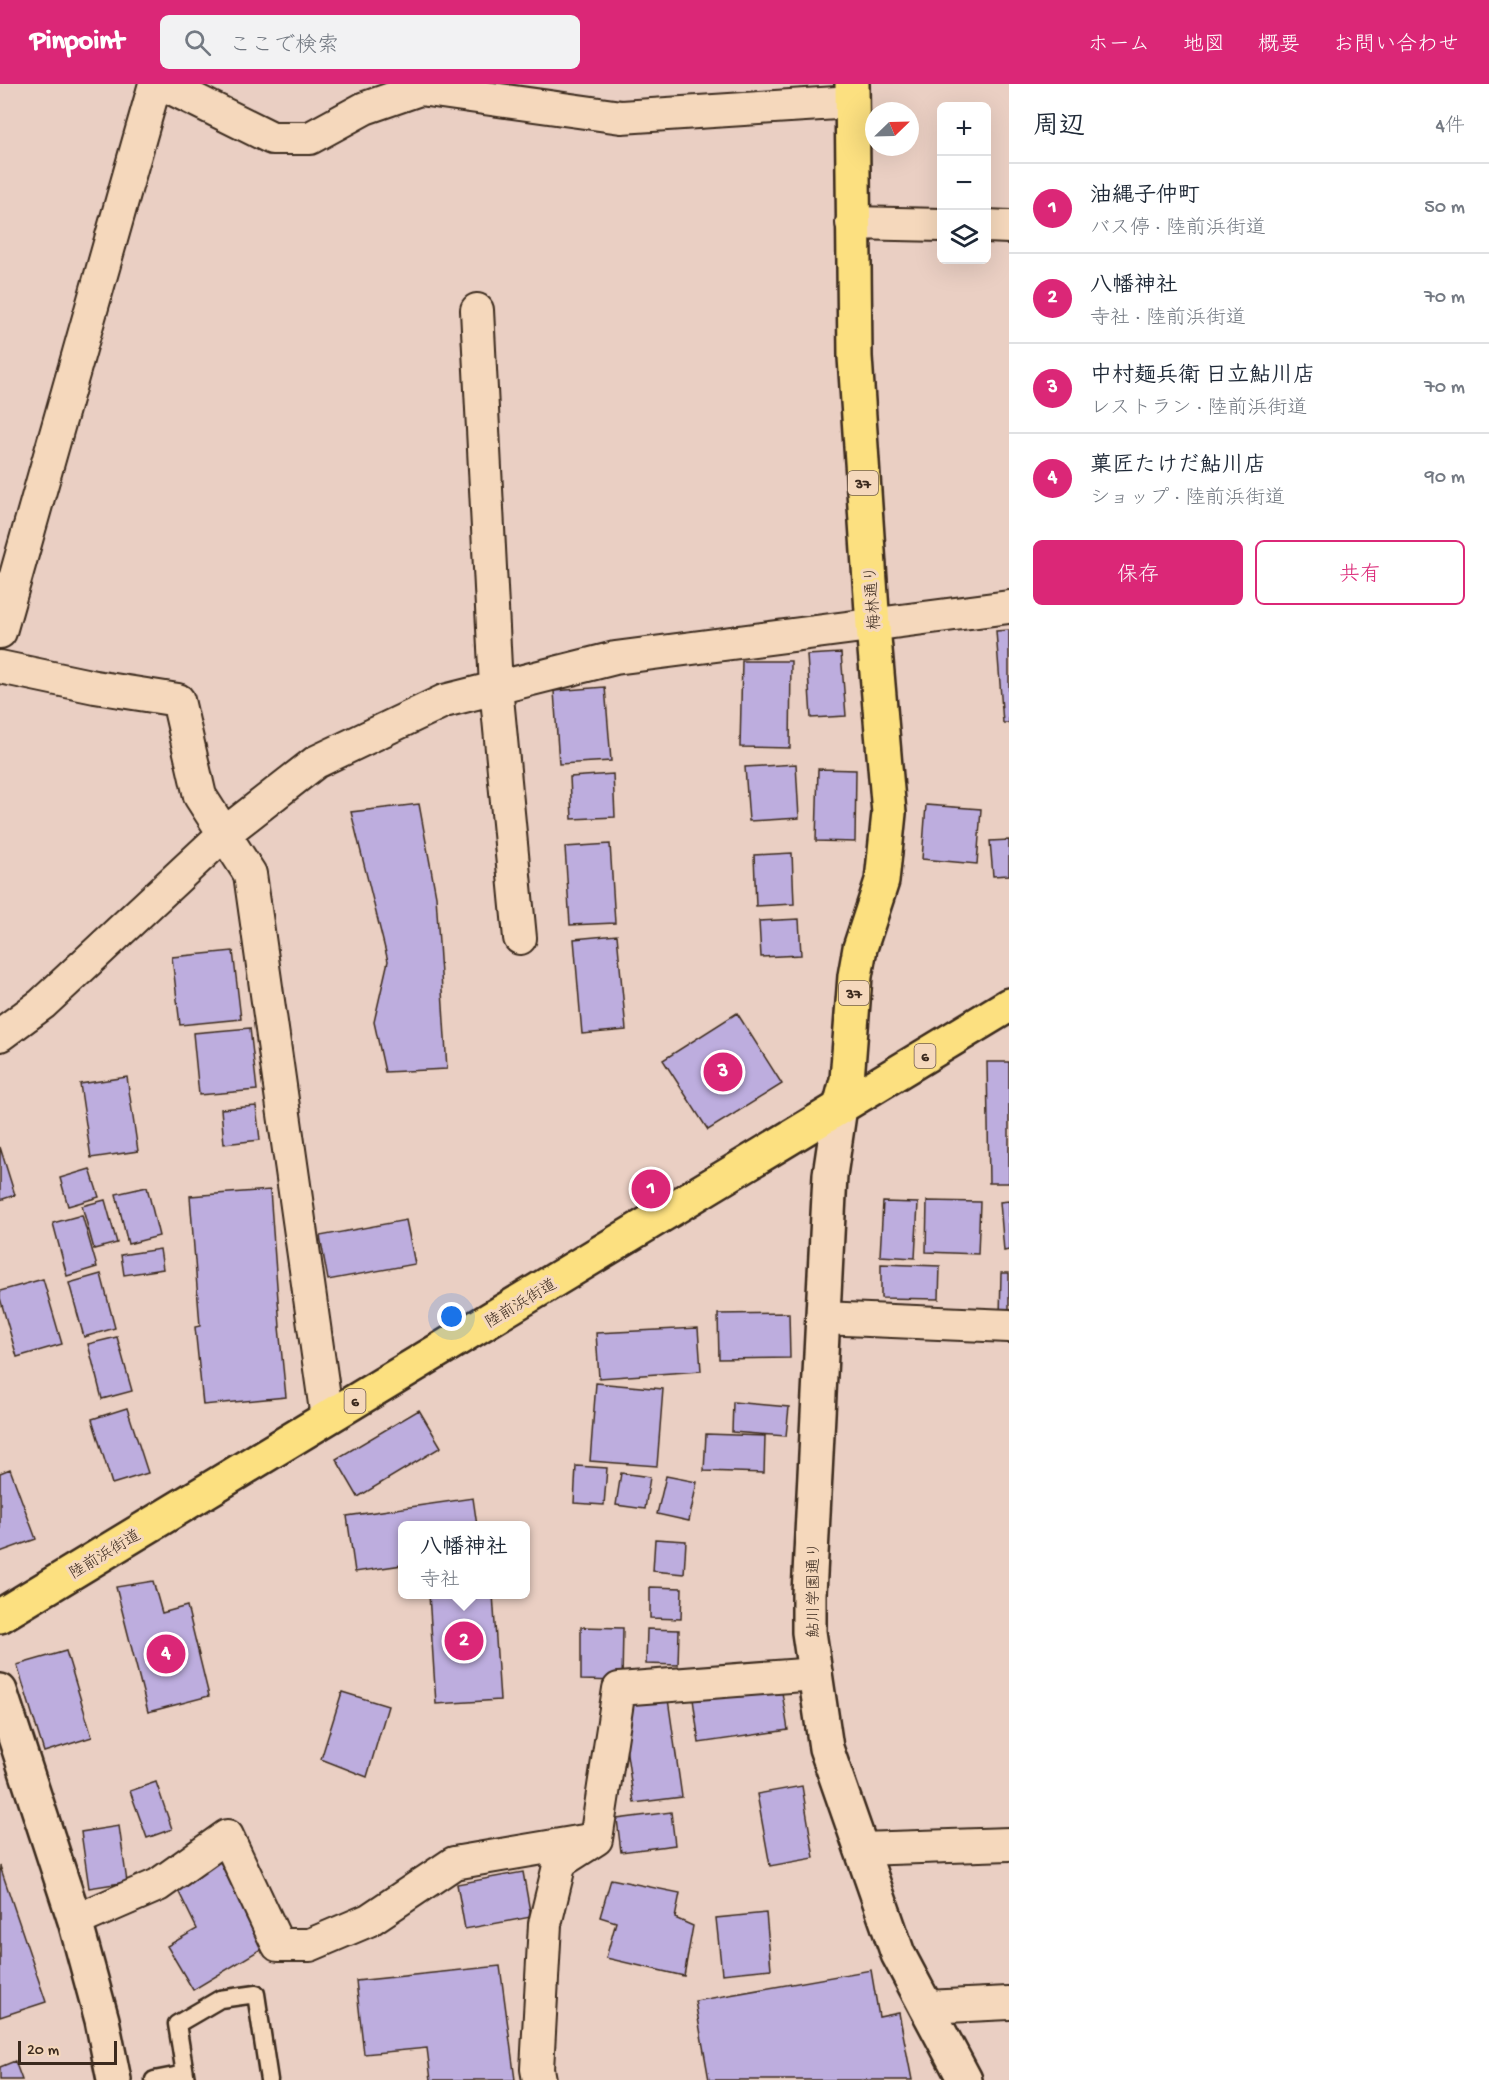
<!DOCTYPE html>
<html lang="ja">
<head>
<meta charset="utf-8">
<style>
  :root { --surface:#fff; --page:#f2f2f3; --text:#1f2937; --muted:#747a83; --line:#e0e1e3; --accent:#db2777 }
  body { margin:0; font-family:"Gochi Hand","Klee One",sans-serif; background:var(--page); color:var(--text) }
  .controls { position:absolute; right:18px; top:18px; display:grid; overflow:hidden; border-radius:9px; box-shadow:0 6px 24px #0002 }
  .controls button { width:54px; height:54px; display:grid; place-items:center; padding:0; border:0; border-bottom:2px solid var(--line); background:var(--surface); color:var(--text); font:30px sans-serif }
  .compass { position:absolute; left:865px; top:18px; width:54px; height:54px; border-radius:50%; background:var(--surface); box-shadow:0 6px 24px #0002; rotate:67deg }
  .scale { position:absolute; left:18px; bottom:15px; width:99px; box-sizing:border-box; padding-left:6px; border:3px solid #3b2a1e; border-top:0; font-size:16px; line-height:21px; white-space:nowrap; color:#3b2a1e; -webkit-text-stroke:4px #f5d8bc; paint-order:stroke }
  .you { position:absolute; left:452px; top:1233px; width:21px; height:21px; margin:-15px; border:4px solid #fff; border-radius:50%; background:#1a73e8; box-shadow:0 0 0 9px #1a73e833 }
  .badge { display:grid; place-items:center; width:39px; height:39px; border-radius:50%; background:var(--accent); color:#fff; font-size:20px; font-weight:700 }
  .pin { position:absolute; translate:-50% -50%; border:3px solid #fff; box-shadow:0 2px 6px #0006 }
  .popup { position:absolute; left:398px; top:1437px; width:132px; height:78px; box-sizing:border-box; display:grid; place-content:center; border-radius:9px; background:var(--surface); filter:drop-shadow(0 2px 4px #0005); font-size:20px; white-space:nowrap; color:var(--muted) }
  .popup b { font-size:22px; color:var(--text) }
  .popup::after { content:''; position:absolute; left:50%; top:100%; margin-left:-12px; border:12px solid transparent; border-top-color:var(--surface) }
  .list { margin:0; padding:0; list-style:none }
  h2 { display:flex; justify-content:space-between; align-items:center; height:78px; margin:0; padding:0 24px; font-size:26px }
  h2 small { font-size:20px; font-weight:400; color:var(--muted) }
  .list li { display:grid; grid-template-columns:39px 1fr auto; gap:18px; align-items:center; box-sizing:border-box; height:90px; padding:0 24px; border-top:2px solid var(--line) }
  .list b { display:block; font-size:22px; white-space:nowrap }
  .list p { margin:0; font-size:20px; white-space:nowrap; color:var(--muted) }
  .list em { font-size:20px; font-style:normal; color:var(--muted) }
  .actions { display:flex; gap:12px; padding:18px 24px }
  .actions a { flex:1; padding:14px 0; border:2px solid var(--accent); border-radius:9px; text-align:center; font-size:21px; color:var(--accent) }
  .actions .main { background:var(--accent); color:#fff }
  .icon { flex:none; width:33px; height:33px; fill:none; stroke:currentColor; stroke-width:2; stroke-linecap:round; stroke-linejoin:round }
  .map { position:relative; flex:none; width:1009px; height:1996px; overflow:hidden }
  header { display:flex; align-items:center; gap:36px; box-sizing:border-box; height:84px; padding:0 30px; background:var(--accent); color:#fff }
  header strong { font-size:28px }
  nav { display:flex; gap:33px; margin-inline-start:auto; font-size:21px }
  .search { width:420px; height:54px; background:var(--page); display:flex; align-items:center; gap:15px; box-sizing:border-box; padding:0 21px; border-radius:9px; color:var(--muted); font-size:22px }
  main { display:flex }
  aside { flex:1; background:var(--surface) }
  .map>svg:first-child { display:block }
</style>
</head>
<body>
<header>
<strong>Pinpoint</strong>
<div class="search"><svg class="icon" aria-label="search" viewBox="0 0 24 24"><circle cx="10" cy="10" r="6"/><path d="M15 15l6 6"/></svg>ここで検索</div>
<nav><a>ホーム</a><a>地図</a><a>概要</a><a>お問い合わせ</a></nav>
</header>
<main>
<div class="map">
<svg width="1009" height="1996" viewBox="0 0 1009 1996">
  <rect width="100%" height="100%" fill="#eacfc3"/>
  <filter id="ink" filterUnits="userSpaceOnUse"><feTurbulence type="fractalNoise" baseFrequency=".0167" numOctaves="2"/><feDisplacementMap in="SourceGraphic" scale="12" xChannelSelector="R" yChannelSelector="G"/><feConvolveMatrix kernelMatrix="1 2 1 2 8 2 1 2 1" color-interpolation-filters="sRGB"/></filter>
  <g filter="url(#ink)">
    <!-- building -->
    <path fill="#bdadde" stroke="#3b2a1e" stroke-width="1.5" d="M1009,546v93h-6l-7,-92z
      M841,569l5,63 -35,2 -4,-63z
      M742,577h49l-1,87 -50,-1z
      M605,603l6,74 -52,3 -5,-73z
      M796,680l3,54 -50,3 -4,-54z
      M818,685l38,1 -1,72 -39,-1z
      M613,690l2,43 -43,2 -2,-42z
      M419,720l17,92 11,173 -62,3 -11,-50 14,-61 -37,-149z
      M926,721l55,4 -4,55 -55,-5z
      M1009,756v35l-16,1 -3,-35z
      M610,760l5,79 -45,2 -5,-78z
      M792,769l2,51 -38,2 -2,-51z
      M799,835l2,36 -40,2 -2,-36z
      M617,851l9,95 -44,4 -8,-95z
      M233,867l8,68 -61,6 -8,-68z
      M737,929l45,71 -74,46 -45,-70z
      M250,944l7,62 -58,5 -6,-62z
      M987,978h22v121h-20z
      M127,993l11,74 -47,7 -11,-74z
      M256,1022l4,34 -36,4 -3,-35z
      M0,1063l15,48 -15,5z
      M90,1085l9,28 -31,9 -8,-28z
      M147,1103l12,49 -31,8 -12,-50z
      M270,1106l10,137h-1l7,70 -83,8 -8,-78 5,-1 -10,-130z
      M105,1116l12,43 -23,6 -12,-43z
      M927,1117l53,1 -2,52 -52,-2z
      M1009,1117v49l-5,1 -4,-49z
      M883,1118l35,1 -3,55 -35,-2z
      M82,1131l15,52 -30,9 -14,-53z
      M406,1136l9,44 -87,16 -8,-44z
      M160,1165l3,20 -39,6 -3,-20z
      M881,1180l59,2 -1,33 -58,-1z
      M1001,1189h8v45h-9z
      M101,1190l14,54 -31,9 -15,-54z
      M43,1195l19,65 -45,13 -17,-59v-7z
      M789,1229l1,45 -71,1 -1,-45z
      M698,1244l3,43 -102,7 -3,-45z
      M117,1253l15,54 -30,8 -14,-55z
      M596,1299l67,6 -6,77 -67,-5z
      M733,1318l56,5 -3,29 -54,-4z
      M127,1324l21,65 -36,11 -20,-65z
      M419,1326l22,37 -83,50 -22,-38z
      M706,1350l59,2 -1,37 -60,-2z
      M576,1382l31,2 -3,37 -30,-2z
      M10,1385l26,70 -36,13v-79z
      M621,1389l29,4 -5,32 -29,-4z
      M666,1392l31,6 -8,39 -32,-7z
      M473,1414l4,28h-75v39l-47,7 -8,-56z
      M655,1455l31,2 -2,33 -31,-3z
      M153,1497l9,32 25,-7 22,90 -61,16 -32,-125z
      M650,1503l32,1 -1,31 -31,-1z
      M429,1510h64l7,106 -64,4z
      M581,1543l42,1 -1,53 -41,-1z
      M647,1545l32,1 -1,35 -32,-1z
      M66,1567l26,86 -48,15 -27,-87z
      M781,1602l7,44 -89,13 -6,-44z
      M342,1608l46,14 -21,71 -46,-18z
      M668,1615l14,98 -48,6 -14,-98z
      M156,1698l16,47 -25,9 -17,-47z
      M802,1702l12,72 -44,8 -13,-72z
      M671,1728l4,33 -54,7 -4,-33z
      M119,1742l8,56 -38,6 -8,-56z
      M221,1772l45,90 -73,44 -26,-44 30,-17 -24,-49z
      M0,1782l46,136 -46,15z
      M523,1788l8,45 -66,12 -8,-45z
      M611,1795l69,14 -5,25 18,8 -9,50 -78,-18 10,-36 -16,-5z
      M766,1829l5,56 -49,5 -6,-56z
      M500,1882l15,114h-84l-4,-32 -63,6 -8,-73z
      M871,1886l8,47 20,-4 13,67h-203l-14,-79z
      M15,1977l7,19h-22v-13z"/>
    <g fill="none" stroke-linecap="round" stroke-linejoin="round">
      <defs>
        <path id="lane" d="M154,1996l31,-6
          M186,1996l-9,-56 43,-25 36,-5 13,86"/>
        <path id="street" d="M163,0l109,54h38l55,-30 55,-19 201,28 231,-15
          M852,139l90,2
          M986,142l23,1
          M477,226l19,377 24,251
          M0,548l155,-548
          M0,583l95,20 83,13 22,96 50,78 77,544
          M0,951l42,-31 183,-171 91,-71 128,-61 171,-43 394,-51
          M822,1234l187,8
          M861,1765l148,-5
          M75,1837l83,-36 69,-49 51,109h32l59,-25 85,-57 142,-24
          M926,1923l83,-4
          M539,1996l-2,-11 8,-145 15,-62 36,-23 23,-150 197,-15"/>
        <path id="secondary" d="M840,1023l-10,68 -21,419v38l17,116 72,206 67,126
          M0,1607l75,230 27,99 12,60"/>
        <path id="primary" d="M840,1023l7,-27 8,-104 5,-28 22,-67 7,-68 -16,-187 -18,-269 -3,-273"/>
        <path id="highway" d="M0,1532l1009,-611"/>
      </defs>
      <!-- lane casing -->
      <use href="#lane" stroke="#3b2a1e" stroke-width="21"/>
      <!-- street casing -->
      <use href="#street" stroke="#3b2a1e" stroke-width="36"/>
      <!-- secondary casing -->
      <use href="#secondary" stroke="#3b2a1e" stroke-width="38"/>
      <!-- primary casing -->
      <use href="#primary" stroke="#3b2a1e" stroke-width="38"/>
      <!-- highway casing -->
      <use href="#highway" stroke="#3b2a1e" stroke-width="38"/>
      <!-- lane -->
      <use href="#lane" stroke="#f5d8bc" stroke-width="16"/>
      <!-- street -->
      <use href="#street" stroke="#f5d8bc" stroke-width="32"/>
      <!-- secondary -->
      <use href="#secondary" stroke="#f5d8bc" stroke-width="33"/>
      <!-- primary -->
      <use href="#primary" stroke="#fce080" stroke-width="33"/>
      <!-- highway -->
      <use href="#highway" stroke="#fce080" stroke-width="33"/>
    </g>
  </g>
  <g text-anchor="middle" stroke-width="6" stroke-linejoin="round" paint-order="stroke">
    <!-- shield labels -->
    <g fill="#f5d8bc" stroke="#735e4d" stroke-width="1.5">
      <rect x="848" y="387" width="30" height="24" rx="4.5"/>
      <rect x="839" y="897" width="30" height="24" rx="4.5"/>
      <rect x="914.5" y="960" width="21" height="24" rx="4.5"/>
      <rect x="344.5" y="1305" width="21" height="24" rx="4.5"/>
    </g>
    <g font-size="15" font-weight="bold" fill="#3b2a1e">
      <text x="863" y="404">37</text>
      <text x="854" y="914">37</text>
      <text x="925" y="977">6</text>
      <text x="355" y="1322">6</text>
    </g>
    <!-- street labels -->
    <g font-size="16" fill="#3b2a1e" stroke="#f5d8bc">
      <text transform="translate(871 514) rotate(-94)" y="6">梅林通り</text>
      <text transform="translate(520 1218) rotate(-31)" y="6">陸前浜街道</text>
      <text transform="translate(104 1469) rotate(-31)" y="6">陸前浜街道</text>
      <text transform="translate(812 1506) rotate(-90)" y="6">鮎川学園通り</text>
    </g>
  </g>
</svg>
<div class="controls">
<button>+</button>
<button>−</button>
<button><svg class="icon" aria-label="layers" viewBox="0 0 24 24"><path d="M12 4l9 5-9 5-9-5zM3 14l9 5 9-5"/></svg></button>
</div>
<svg class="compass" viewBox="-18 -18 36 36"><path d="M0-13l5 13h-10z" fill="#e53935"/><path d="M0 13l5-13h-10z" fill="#747a83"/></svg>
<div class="scale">20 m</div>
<div class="you"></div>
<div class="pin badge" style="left:651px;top:1105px">1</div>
<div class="pin badge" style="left:464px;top:1557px">2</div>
<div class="popup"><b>八幡神社</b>寺社</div>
<div class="pin badge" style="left:723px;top:988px">3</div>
<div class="pin badge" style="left:166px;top:1570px">4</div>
</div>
<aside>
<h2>周辺<small>4件</small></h2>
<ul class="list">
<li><span class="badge">1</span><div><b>油縄子仲町</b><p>バス停 · 陸前浜街道</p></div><em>50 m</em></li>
<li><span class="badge">2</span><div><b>八幡神社</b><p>寺社 · 陸前浜街道</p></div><em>70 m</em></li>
<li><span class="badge">3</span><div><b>中村麺兵衛 日立鮎川店</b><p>レストラン · 陸前浜街道</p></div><em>70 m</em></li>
<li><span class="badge">4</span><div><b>菓匠たけだ鮎川店</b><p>ショップ · 陸前浜街道</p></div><em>90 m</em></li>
</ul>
<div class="actions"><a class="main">保存</a><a>共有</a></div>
</aside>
</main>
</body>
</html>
